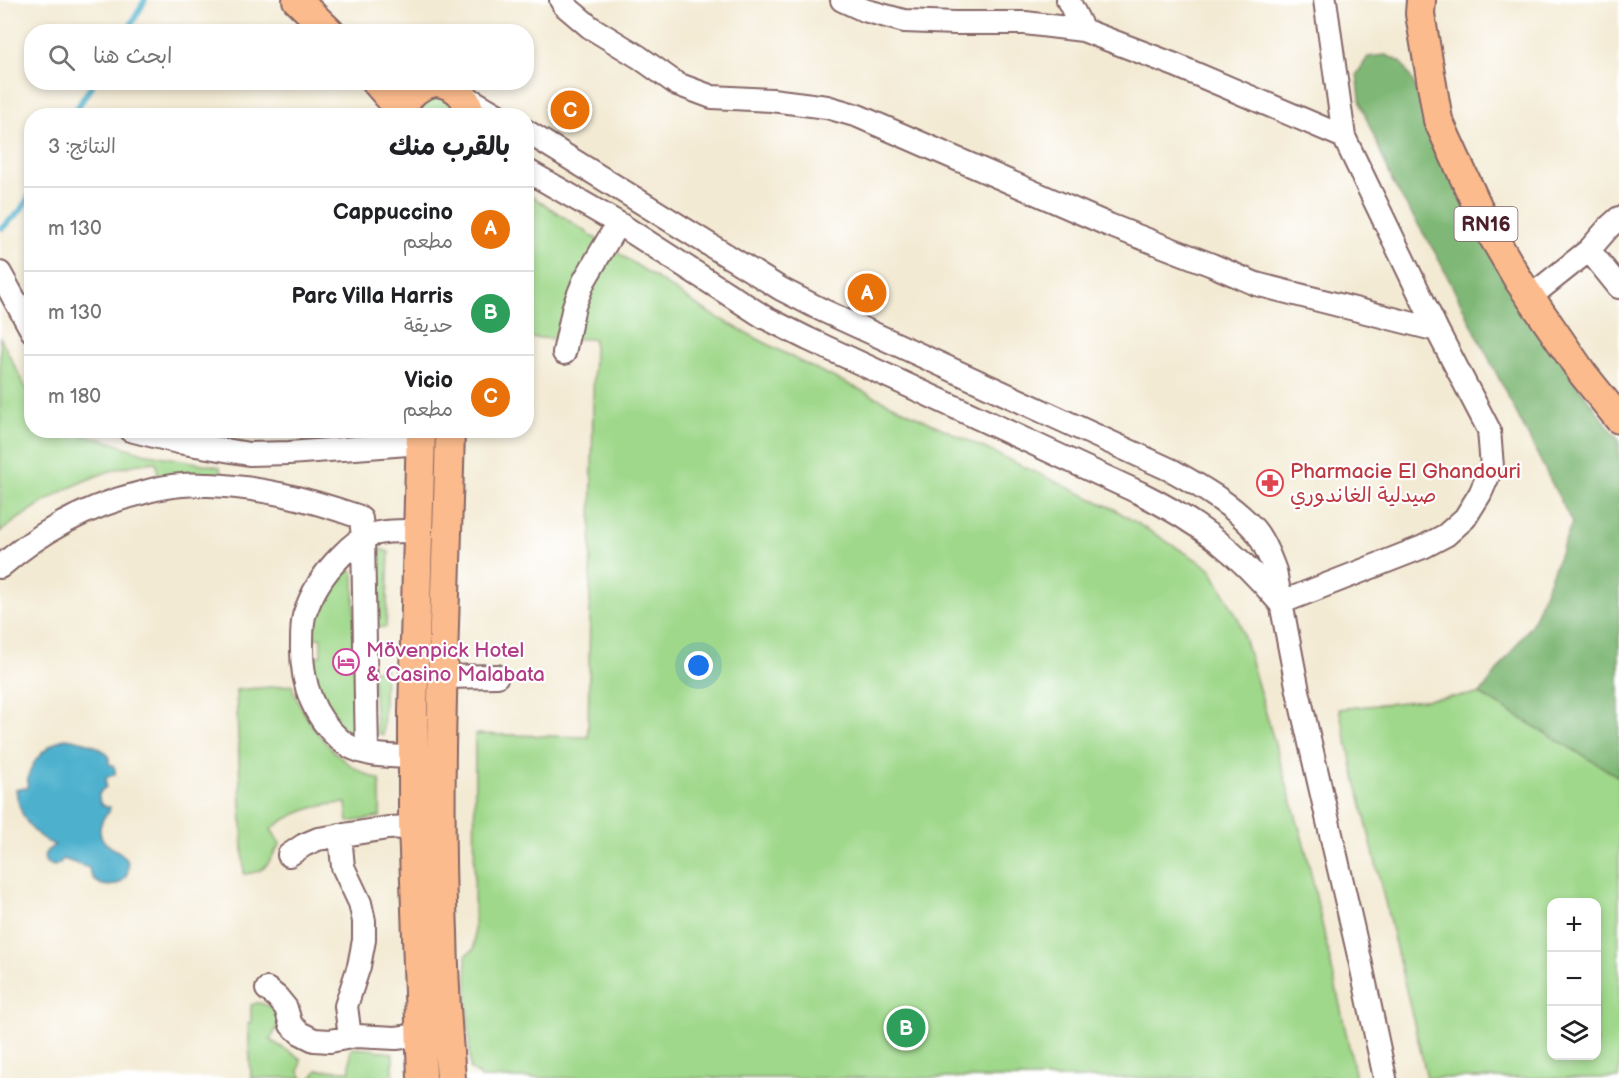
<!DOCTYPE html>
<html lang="ar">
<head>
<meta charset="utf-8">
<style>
  :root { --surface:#fff; --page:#f6f6f6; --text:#202124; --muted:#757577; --line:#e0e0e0; --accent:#1f6fb2 }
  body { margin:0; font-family:"Balsamiq Sans","Playpen Sans Arabic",sans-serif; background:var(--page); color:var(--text); direction:rtl }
  .controls { position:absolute; right:18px; bottom:18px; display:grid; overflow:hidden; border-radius:12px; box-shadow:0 3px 9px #0003 }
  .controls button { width:54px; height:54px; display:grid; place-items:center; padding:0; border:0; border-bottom:2px solid var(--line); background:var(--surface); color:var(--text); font:30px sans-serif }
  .you { position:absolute; left:699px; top:666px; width:21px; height:21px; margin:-15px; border:4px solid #fff; border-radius:50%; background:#1a73e8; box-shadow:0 0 0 9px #1a73e833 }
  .badge { display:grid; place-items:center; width:39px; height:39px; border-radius:50%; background:var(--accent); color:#fff; font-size:20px; font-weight:700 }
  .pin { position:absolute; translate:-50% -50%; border:3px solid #fff; box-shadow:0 2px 6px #0006 }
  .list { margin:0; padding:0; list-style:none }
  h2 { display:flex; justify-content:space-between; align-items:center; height:78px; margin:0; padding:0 24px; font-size:26px }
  h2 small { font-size:20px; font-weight:400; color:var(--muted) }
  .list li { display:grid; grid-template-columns:39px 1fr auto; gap:18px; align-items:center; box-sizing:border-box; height:84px; padding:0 24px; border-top:2px solid var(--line) }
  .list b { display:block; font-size:22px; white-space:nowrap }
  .list p { margin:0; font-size:20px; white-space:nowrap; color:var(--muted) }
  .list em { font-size:20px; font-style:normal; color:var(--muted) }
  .icon { flex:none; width:33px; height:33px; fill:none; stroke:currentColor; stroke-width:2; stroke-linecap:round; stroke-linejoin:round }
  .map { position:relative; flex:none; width:1619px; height:1078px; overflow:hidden; direction:ltr }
  .search { position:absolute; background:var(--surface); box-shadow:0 3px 9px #0003; left:24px; top:24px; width:510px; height:66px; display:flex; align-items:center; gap:15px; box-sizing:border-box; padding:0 21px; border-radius:24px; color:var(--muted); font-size:22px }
  .panel { position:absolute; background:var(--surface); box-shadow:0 3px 9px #0003; left:24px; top:108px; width:510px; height:330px; border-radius:24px; direction:rtl }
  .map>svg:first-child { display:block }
</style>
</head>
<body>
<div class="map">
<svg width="1619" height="1078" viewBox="0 0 1619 1078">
  <rect width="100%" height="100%" fill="#fff"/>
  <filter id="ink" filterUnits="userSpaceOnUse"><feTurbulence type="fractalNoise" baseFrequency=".0167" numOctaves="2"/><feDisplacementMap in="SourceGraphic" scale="12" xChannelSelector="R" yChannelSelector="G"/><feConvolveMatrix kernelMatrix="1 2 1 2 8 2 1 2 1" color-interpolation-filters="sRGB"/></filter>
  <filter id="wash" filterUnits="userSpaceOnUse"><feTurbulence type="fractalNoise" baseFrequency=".008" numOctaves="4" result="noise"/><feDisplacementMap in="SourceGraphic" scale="24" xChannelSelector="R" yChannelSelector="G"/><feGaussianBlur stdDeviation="1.35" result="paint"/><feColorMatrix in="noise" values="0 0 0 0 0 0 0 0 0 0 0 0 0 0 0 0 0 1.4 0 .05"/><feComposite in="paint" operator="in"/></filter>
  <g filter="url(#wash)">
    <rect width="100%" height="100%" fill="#f3ead3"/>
    <!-- green -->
    <path fill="#9fd88a" stroke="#747c5a" stroke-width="1.5" fill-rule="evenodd" d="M428,96h17l15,20h-45l1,-7z
      M527,193l184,121 92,49 311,146 96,59 29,52 67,231 50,227h-876v-2l-10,-7 -4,-114 8,-6 1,-215 113,3 6,-398 -67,-1z
      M0,337l31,61 1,32 32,1 37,8 42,14 77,14 1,6 -62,7 -3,-18c-57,4 -111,36 -156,70z
      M380,549l9,3 -3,75 -14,1 1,-74z
      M345,570l7,1 2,4 2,153 -4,4 -6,-1 -21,-22 -16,-52 12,-1v-18h-12l3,-19 20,-40z
      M385,668l-2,67 -6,-2 -5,-62z
      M293,685v6c18,40 44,74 87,89v37l-32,5 -2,-19c-28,1 -53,9 -75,26l9,15c-13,18 -11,28 -36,30l-8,-184z
      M1480,694l139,83v301h-192l-88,-369zM1552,902h44v154h-44z
      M257,1003c13,1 19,7 24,18l-11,19 31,19 -2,13 4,6h-52l-3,-55 3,-1v-17z
      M352,1048c14,1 28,1 41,6v24h-82l3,-3 3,-5 33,1v-20z"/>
    <!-- forest -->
    <path fill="#7fb876" stroke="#646c50" stroke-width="1.5" d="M1386,55l15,7 12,19 11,34 150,266 45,59v337l-139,-83 52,-70 40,-101 -136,-269 -42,-69 -33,-80 -4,-31 11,-17z"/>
    <!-- water -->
    <path fill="#4eb1cd" stroke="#4c687c" stroke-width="1.5" d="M65,738c17,3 31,5 44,18v8c5,1 7,5 6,10l-9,4v9c-11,6 -9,20 4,20l-1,5c-5,4 -8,9 -9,16 -2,21 26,20 28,36 3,25 -34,31 -39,4l-26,-9 -4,5 -5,2 -8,-3c-5,-10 2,-13 9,-18 -24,-9 -37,-32 -39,-56l11,-1c0,-24 17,-41 38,-50z"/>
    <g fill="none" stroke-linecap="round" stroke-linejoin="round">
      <!-- stream -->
      <path stroke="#4eb1cd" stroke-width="6" d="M127,32l18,-32
        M72,116l22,-34
        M2,228l18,-17 12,-19"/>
    </g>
  </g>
  <g filter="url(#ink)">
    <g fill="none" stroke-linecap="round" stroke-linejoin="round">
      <defs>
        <path id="minor" d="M561,0l3,5 26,22 49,30 38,27 35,13 60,3 55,7 31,9 251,109 103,40 44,19 181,46
          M842,0l22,10 40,11 51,2h70l58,7
          M1068,0l15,30 92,35 169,72
          M463,95l36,21
          M526,131l255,158 41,21 351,161c27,15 60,34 81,58 10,12 16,28 21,42l23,120 62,269 25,118
          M526,170l92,53 146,94 44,22 332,154c60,30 97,59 140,110
          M1589,250l30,37
          M0,273l32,58
          M1530,297l59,-47 20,-23 10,-9
          M564,353l10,-47 10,-25 34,-58
          M130,430l48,12 71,12 40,-1 132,-10
          M0,567c41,-36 88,-61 141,-74 13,-4 27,-7 41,-8 9,-1 18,0 27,0 52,2 99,14 148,31l4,3 2,18 4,216
          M1280,603l143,-56 23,-12 19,-17 15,-24 12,-27 -3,-37 -52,-100 -93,-193 -19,-137
          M443,677l54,-1
          M413,757c-26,-1 -54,0 -74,-18 -28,-25 -38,-60 -37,-96 0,-9 0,-18 2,-27 7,-22 20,-43 36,-59 7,-7 15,-16 25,-20 16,-7 37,-6 54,-6
          M340,835l3,32 17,36 4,18v19l-5,26 -13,40 4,31
          M289,855l15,-10 14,-6 70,-11 25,-1
          M267,989l10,8 9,11 5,17 9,8 14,7 16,1 26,-5 40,2 24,-3"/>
        <path id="major" d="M297,0l33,32
          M1421,0l-1,14 18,106 47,103 34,58 64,93 36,45
          M376,82l26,30
          M438,82c20,4 29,15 33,34
          M403,116c1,-20 14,-30 32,-34
          M421,430l-8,281v113l9,254
          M450,430c-4,168 -14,335 -7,502 1,49 4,98 8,146"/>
      </defs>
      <!-- minor casing -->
      <use href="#minor" stroke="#856666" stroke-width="26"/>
      <!-- major casing -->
      <use href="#major" stroke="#856666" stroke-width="32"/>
      <!-- minor -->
      <use href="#minor" stroke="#fff" stroke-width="22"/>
      <!-- major -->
      <use href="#major" stroke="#fbbb8c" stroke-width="28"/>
    </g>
  </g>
  <!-- icons -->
  <defs>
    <symbol id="pharmacy-ring" viewBox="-11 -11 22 22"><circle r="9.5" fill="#fff" stroke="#e0444e" stroke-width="1.5"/><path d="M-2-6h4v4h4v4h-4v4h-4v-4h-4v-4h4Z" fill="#e0444e"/></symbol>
    <symbol id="hotel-ring" viewBox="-11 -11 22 22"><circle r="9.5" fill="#fff" stroke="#d1479c" stroke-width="1.5"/><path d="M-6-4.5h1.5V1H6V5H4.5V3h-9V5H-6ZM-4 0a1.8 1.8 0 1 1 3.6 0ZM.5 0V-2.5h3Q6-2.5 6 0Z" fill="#d1479c"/></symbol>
  </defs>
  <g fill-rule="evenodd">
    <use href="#pharmacy-ring" x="1255" y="468" width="30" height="30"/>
    <use href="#hotel-ring" x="331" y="647" width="30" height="30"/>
  </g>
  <g text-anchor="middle" stroke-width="4.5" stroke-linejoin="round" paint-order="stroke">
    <!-- shield labels -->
    <rect fill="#fff" stroke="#80626b" stroke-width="1.5" x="1454.5" y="207" width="63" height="34" rx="4.5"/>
    <g font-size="20" font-weight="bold" fill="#4a1f2b">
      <text x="1486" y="231">RN16</text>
    </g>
    <!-- health labels -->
    <g font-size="21" fill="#be3a42" stroke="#fff" text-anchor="start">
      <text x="1290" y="478">Pharmacie El Ghandouri<tspan x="1290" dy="24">صيدلية الغاندوري</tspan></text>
    </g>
    <!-- hotel labels -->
    <g font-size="21" fill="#b23c85" stroke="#fff" text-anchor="start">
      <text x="366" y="657">Mövenpick Hotel<tspan x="366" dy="24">&amp; Casino Malabata</tspan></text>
    </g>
  </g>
</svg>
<div class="controls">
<button>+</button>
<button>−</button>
<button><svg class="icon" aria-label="layers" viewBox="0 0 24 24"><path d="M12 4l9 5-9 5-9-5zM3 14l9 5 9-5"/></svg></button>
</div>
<div class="you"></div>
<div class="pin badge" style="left:867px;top:293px;background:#e8710a">A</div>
<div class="pin badge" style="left:906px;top:1028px;background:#2e9e5b">B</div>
<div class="pin badge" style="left:570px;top:110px;background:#e8710a">C</div>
<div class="search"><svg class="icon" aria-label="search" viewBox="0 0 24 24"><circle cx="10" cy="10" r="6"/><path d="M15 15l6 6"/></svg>ابحث هنا</div>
<section class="panel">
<h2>بالقرب منك<small>النتائج: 3</small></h2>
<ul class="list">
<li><span class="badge" style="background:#e8710a">A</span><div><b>Cappuccino</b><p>مطعم</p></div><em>130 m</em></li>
<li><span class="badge" style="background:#2e9e5b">B</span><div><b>Parc Villa Harris</b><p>حديقة</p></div><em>130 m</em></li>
<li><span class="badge" style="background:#e8710a">C</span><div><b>Vicio</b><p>مطعم</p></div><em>180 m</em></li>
</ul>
</section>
</div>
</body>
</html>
